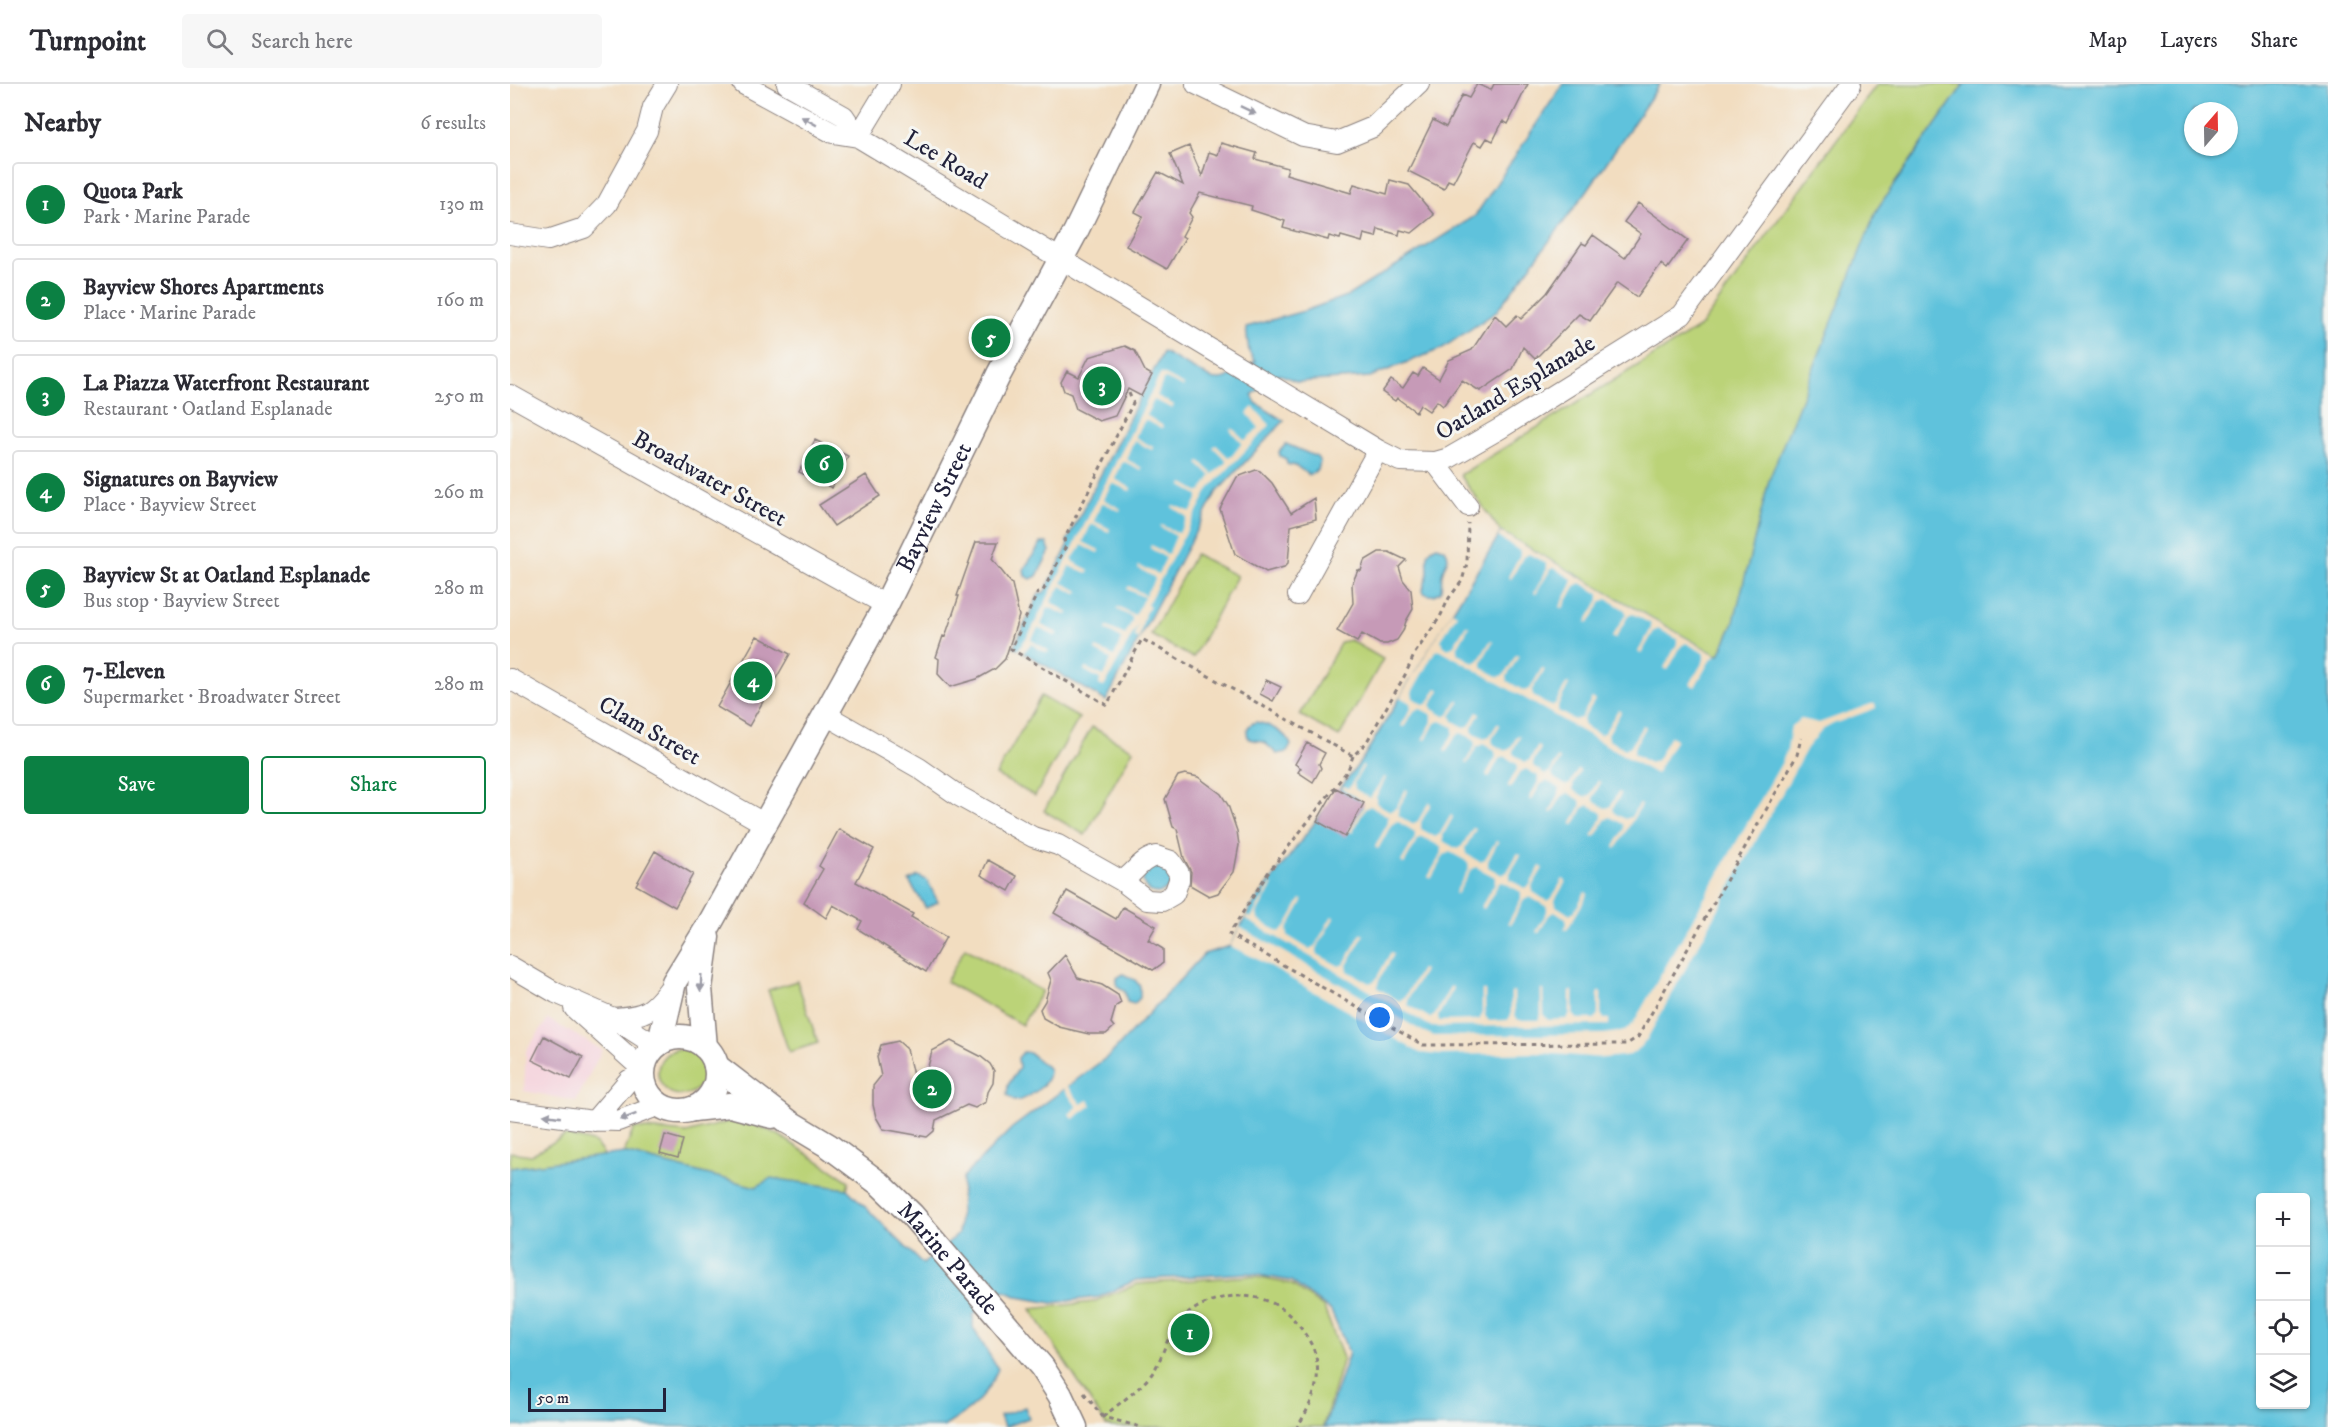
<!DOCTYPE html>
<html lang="en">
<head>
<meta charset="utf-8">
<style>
  :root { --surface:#fff; --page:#f7f7f7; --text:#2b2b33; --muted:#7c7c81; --line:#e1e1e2; --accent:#0b8043 }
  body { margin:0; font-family:"IM FELL DW Pica",serif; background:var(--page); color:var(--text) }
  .controls { position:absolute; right:18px; bottom:18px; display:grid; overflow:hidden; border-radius:6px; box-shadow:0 2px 4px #0004 }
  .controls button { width:54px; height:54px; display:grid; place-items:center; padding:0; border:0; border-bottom:2px solid var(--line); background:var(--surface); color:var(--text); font:30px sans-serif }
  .compass { position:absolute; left:1674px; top:18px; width:54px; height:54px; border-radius:50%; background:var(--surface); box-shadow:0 2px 4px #0004; rotate:20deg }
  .scale { position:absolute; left:18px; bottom:15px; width:138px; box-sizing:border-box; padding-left:6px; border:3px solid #22223b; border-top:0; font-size:16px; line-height:21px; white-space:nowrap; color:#22223b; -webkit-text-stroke:4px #f6f6f2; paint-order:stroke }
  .you { position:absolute; left:870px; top:934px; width:21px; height:21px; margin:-15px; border:4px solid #fff; border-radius:50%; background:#1a73e8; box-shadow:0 0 0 9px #1a73e833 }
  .badge { display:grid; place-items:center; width:39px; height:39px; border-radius:50%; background:var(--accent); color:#fff; font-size:20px; font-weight:700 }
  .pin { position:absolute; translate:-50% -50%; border:3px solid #fff; box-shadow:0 2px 6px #0006 }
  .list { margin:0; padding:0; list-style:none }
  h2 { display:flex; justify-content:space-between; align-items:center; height:78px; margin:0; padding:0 24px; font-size:26px }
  h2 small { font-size:20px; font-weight:400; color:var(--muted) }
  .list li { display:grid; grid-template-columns:39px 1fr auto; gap:18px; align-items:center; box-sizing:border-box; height:84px; margin:0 12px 12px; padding:0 12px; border:2px solid var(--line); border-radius:6px }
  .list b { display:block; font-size:22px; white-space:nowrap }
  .list p { margin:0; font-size:20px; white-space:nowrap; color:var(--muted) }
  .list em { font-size:20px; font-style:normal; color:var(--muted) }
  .actions { display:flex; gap:12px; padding:18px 24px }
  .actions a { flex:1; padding:14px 0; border:2px solid var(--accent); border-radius:6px; text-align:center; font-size:21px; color:var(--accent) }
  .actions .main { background:var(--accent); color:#fff }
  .icon { flex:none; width:33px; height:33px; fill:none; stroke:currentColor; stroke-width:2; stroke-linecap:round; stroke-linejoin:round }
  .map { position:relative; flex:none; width:1818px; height:1343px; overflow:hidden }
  header { display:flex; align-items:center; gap:36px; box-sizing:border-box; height:84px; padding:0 30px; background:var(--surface); border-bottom:2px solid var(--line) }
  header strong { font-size:28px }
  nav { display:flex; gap:33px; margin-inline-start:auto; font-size:21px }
  .search { width:420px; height:54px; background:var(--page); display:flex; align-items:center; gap:15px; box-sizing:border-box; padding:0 21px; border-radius:6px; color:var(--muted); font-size:22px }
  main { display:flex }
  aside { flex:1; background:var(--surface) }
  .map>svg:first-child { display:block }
</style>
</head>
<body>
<header>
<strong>Turnpoint</strong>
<div class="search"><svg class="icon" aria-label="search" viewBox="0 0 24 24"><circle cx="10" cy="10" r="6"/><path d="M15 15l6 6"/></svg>Search here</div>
<nav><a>Map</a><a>Layers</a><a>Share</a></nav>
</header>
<main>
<aside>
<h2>Nearby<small>6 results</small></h2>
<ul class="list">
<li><span class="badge">1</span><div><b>Quota Park</b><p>Park · Marine Parade</p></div><em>130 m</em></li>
<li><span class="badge">2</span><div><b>Bayview Shores Apartments</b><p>Place · Marine Parade</p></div><em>160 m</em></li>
<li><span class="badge">3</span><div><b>La Piazza Waterfront Restaurant</b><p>Restaurant · Oatland Esplanade</p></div><em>250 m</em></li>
<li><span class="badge">4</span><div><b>Signatures on Bayview</b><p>Place · Bayview Street</p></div><em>260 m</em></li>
<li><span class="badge">5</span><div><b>Bayview St at Oatland Esplanade</b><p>Bus stop · Bayview Street</p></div><em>280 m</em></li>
<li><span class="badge">6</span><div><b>7-Eleven</b><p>Supermarket · Broadwater Street</p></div><em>280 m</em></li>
</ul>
<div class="actions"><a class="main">Save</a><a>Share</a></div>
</aside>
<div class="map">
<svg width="1818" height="1343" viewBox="0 0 1818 1343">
  <rect width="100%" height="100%" fill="#f6f6f2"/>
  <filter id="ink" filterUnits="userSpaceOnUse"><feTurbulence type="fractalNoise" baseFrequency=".0167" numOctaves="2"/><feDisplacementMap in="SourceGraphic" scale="12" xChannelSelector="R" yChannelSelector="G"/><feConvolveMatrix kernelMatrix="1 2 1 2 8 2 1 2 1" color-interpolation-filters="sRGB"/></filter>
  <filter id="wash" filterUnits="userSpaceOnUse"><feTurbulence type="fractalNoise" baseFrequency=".008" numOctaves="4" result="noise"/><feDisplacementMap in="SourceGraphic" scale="24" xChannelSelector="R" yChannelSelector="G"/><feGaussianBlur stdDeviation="1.35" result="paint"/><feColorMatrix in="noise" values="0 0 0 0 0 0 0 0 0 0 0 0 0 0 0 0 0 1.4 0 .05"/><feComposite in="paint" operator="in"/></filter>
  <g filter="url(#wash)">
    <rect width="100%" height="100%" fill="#f2ddc0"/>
    <!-- built -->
    <path fill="#f5cfda" d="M38,935l54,31 -26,51 -52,-10 2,-40z"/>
    <!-- green -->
    <path fill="#bbd378" stroke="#6e7a5a" stroke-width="1.5" d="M1367,0h87l-87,125 -144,416 -14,30h-3l-215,-123 -41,-57 240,-148z
      M685,470l42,22 -44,82 -42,-23z
      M840,556l33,19 -44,78 -39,-22 41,-73z
      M531,612l38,22 -44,78 -39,-21z
      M582,643l41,23 -48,85 -41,-24z
      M455,864l77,43 -20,34 -76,-43z
      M287,897l21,62 -29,9 -21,-62z
      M148 988a23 23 0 1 1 46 0a23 23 0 1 1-46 0Z
      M221,1037l21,2 27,12 70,46 -2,8 -76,-10 -15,8 -132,-34 10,-25 53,5z
      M56,1051l29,8 10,13 -95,12v-16l21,3z
      M740,1192l41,8 33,24 19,50 -20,69h-210l-7,-2 -75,-116 62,-7 44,-18z"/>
    <!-- water -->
    <path fill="#5ec2dc" stroke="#40728c" stroke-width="1.5" fill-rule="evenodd" d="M1053,0h97l-73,107 -91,121 -55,37 -71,28 -72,5 -19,-8 -27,21 4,8 28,18 -68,72 -110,208 -92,-54 25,-53 5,-1 24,-47 -1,-5 96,-189 51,28 12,-2 29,-16 -6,-10 -3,-25 58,-16 45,-16 126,-79z
      M1454,0h364v1343h-1004l25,-74 -18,-42 -40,-30 -44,-8 -111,7 -37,17 -47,6 -34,-6 -13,-6 -32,24v13l25,41c-13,30 -28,42 -55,58l-433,-1v-258l114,-15 132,34 15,-9 76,11 76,75 35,-30 5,-57 49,-49 99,-74 93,-100 26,-8 20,-37 113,-151 138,-226 215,123h3l14,-30 36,-145 108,-271zM1683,27h36v36h-36zM1750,1114h46v206h-46z
      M776,360l31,13 3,5 -2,8 -9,5 -13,-9 -9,-2 -1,-5 -6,-3 -1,-4z
      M531,459h6l3,8 -13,25 -6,3 -6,-3 -1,-7z
      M927,462l8,3c7,10 -1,15 -3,25 -1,6 0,10 -1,16 -5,6 -12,7 -18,2 0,-7 2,-9 4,-15 4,-11 -6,-25 10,-31z
      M746,638c12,2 31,11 35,23l-4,7 -10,2 -13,-12 -15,-3c-4,-8 -2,-14 7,-17z
      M633 795a14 14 0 1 1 28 0a14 14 0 1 1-28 0Z
      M408,792l9,4 11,22 -12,6 -17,-27z
      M613,890l12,6 5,6v12l-6,6 -7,-2 -2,-10 -8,-7v-7z
      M513,968c9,0 10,4 16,9 4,3 9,5 10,10 1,14 -24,30 -35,30l-7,-6 1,-10 11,-17 -1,-10z
      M515,1323l4,11 -25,9 -4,-11z"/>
    <!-- pier -->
    <path fill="#f2ddc0" d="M651,289l23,12 -1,2 -17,-8 -3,1 -6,16 17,9 -2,3 -18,-8 -8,15 17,11 -1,2 -17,-8 -9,15v3l17,9 -1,3 -17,-9 -2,1 -7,17 16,9 -1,2 -16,-8 -3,1 -7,16 16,9 -1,3 -18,-8 -8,15 1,2 16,9 -1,2 -16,-8 -3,1 -7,17 16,8 -1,3 -18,-8 -8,18 16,8 -1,3 -16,-8 -10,14 1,3 16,8 -1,3 -19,-7 -7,17 17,8 -2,3 -16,-8 -10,15 1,2 16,9 -1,3 -19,-8 -7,18 16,8 -1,3 -18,-8 -7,12 18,11 -2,2 -16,-9 -8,9 -5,-3 13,-19z
      M743,323l17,18 -61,64 -62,116 3,2 -5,6 -6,26 -5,-3 4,-12 -34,63 -5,-2 1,-6 -16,-9 1,-2 19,8 7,-17 -16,-8 1,-3 18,8 8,-17 -16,-9 1,-3 18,8 7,-14v-4l-16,-8 2,-2 15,8 3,-1 8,-17 -17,-8 2,-3 16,9 10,-15 -1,-3 -16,-9 1,-2 19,8 8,-16 -16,-10 1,-3 15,9 3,-1 7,-17 -16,-9 1,-2 16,8h2l8,-16 -15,-10 1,-2 18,7 7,-15v-2l-16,-9 1,-3 16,9h2l10,-16 -13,-13 2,-2 13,13 13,-11v-3l-13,-13 3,-2 12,12h3l11,-14 -12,-13 2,-2 13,12 14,-12 -12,-15z
      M991,448l215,123 -7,7 -14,25 -5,-3 14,-24v-7l-18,-10 -5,3 -13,24 -4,-2 13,-24v-5l-18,-10 -5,2 -13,23 -3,-2 13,-23v-5l-18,-10 -5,2 -13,23 -3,-2 14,-23 -1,-4 -18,-11 -5,2 -13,22 -3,-1 13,-22v-6l-18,-11 -6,3 -12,22 -3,-1 12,-23v-5l-18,-11 -4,2 -14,24 -2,-1 13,-24v-5l-18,-10 -6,3 -12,22 -3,-2 12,-22v-4l-22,-14z
      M942,527l5,3 -16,26 2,5 5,4 6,-4 12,-20 3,2 -12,21v5l17,10 5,-3 12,-20 2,1 -11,20v7l17,9 6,-3 11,-19 3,1 -12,20v5l17,10 6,-2 12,-21 3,1 -13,21 1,6 17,10 5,-2 12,-21 2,1 -11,21v6l16,9 7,-2 11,-20 3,2 -12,19v6l17,10 5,-3 13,-22 3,2 -13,22 1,6 16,9 6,-3 12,-21 3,2 -12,21v6l16,9 6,-2 14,-25 6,3 -20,35 -215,-124 -6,1 -23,41 1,6 11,7 4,-2 9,-15 3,2 -9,15 1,4 12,7 5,-1 8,-15 3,2 -9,14 2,5 11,6 5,-1 8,-14 3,2 -8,13v5l12,7 5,-2 9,-14 2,2 -8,14 1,5 12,7 5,-2 8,-14 2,2 -7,13v4l12,8 5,-2 8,-14 3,2 -8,14v4l12,8 5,-2 8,-14 2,2 -8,14 2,4 11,7 5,-1 8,-15 2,2 -7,14v5l12,7 5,-2 8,-14 3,1 -8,15 1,4 11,7 5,-1 8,-15 3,2 -8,14 1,5 11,6 6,-2 8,-13 2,1 -25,44 -2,-2 10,-18 -1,-5 -13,-7 -5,3 -10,17 -3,-2 10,-17v-5l-13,-8 -6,3 -9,17 -3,-1 10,-18 -1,-6 -12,-7 -6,3 -10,17 -2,-1 9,-18v-6l-12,-7 -6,3 -10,17 -2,-2 9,-17v-6l-12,-7 -6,3 -10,16 -3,-1 10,-17v-6l-13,-8 -5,3 -10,18 -3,-2 10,-18 -1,-6 -12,-7 -6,3 -10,17 -2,-1 10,-17 -1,-7 -13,-6 -5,3 -10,16 -2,-1 9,-18v-6l-12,-6 -6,2 -9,17 -3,-1 9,-17v-7l-13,-7 -5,3 -10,16 -3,-1 10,-17 -1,-6 -10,-6z
      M1361,620h4l1,4 -43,16 -11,6 -15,18 -160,291 -6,8 -11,8 -27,3 -61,-5 -101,2 -21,-2 -165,-95 -25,-12 10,-19 182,104 12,5 170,-2 21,-3 9,-9 147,-258 6,-14 4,-24 10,-7 18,4z
      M852,681l2,1 -10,17 1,6 15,9 14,-21 2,1 -10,19v6l14,8 6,-3 10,-19 2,2 -10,18 1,7 13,8 6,-3 11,-19 2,2 -10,18v7l14,8 5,-3 11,-19 2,2 -10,18v6l14,8 5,-3 11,-18 3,1 -11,19 1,6 14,8 5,-3 11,-18 2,1 -10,19v6l14,8 5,-3 11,-19 3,2 -11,18v6l14,9 6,-3 10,-19 3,2 -11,18 1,6 14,9 5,-3 11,-19 3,2 -11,19 1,6 13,8 6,-3 10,-19 3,2 -21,36 -3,-1 3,-5 -1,-6 -11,-6 -6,3 -10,18 -3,-1 11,-20v-5l-17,-10 -6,3 -13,24 -3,-1 13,-24v-7l-18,-10 -4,1 -15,26 -3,-2 14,-24v-6l-19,-10 -5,3 -14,24 -2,-1 14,-25 -1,-6 -18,-10 -6,3 -13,24 -3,-2 14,-24 -1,-6 -18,-10 -5,2 -14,25 -3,-2 14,-24v-6l-18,-11 -6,4 -13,24 -3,-2 13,-24v-7l-18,-10 -5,3 -13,24 -3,-2 14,-24 -1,-6 -20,-12 1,-3 6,2z
      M761,800l2,1 -16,28 1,7 21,12 6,-4 16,-29 2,2 -16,29 1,6 21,13 6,-3 17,-30 2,2 -17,29v7l22,12 5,-2 17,-30 3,1 -17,30 1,6 21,12 6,-2 16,-29 3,2 -16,28v6l21,13 6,-4 16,-28 3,1 -16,29v6l22,13 5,-3 16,-29 3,2 -16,28 1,5 40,-1 3,-5v-25h3v26l4,5 19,-1 3,-5v-23l3,-1 1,24 3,5h20l3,-5v-25h2l1,25 4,5 18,-1 4,-5v-23h3v23l4,5h18l3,-5v-22h3v22l3,5h5v6l-177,2 -187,-108 1,-3 5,2z
      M556,1000l15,20 7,-4 4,5 -19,14 -4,-5 8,-7 -15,-21z"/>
    <g id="blocks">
      <!-- building -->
      <path fill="#c69ab7" d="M967,0l14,6 3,-6h34l-20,40 -5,-3 -10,20 -6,-3 -5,8 -8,-4 -21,40 -5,-2 -4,9 -36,-18 25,-51 13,7 16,-32 7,3z
        M711,59l36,10 -2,6 33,9 -2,6 65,19 3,-9 33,10 3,-14 19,5 25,30 -22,18 -12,-3 -1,5 -21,-6 -2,8 -12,-3 -2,8 -21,-6 -1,3 -11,-3 -1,4 -45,-12 2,-7 -34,-11 1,-4 -52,-13 -11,20 3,4 -10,19 3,2 -18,31 -41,-23 17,-30 -8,-4 23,-40 25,13 -13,-31 19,-8 13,30 7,-24 9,3z
        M1128,119l50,37 -21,29 -6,-5 -24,33 -20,-14 -27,38 -11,-7 -44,45 -12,-12 -10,22 -33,22 -18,-11 -19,26 -6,-5 -8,10 -9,-6 -4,7 -19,-14 -2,3 -13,-9 9,-12 12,8 10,-15 5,3 5,-8 16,11 10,-19 23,-10 23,-35 11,11 11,-11 4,4 26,-26 35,-50 4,2 7,-10 32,23 16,-24 -17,-12z
        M615,262l10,5 10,20 7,4 -11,21 -13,-7 -13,27 -16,5 -23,-12 -5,-15 -7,-3 -3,-9 6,-11 12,6 10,-20z
        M305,356l33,16 -16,32 -33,-16z
        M746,386l4,1 12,12 19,30 23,-15 2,21 -25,7 -3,37 -4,4 -18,5 -31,-18 -15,-45 17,-32z
        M356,391l14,21 -46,30 -15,-21z
        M466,458h22l-6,17 20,25 7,32 -14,43 -10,10 -18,10 -27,8 -12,-13 1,-15 -3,-2 7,-21 2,1 14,-41h-2z
        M869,468h10l17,8 -7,7 4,13 8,10 2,19 -7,12 -3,10 -6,9 -10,4h-7l-18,-10 -5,8 -20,-11 16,-28 -1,-19 6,-14 3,1 3,-10z
        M247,552l33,18 -41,72 -32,-19z
        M756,596l15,7 -8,14 -13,-7z
        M797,659l18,10 -6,11 2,4 -8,14 -15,-10 3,-4 -6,-4z
        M675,690l13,3 23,17 7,11 9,26 2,14 -5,27 -16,21 -9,3 -19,-11 1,-13 -7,-14 -7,-29 -4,-2 -8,-28 13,-23z
        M826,704l28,15 -19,34 -28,-16z
        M329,745l35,20 -18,33 57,32 -2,3 35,20 -20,35 -68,-43 4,-8 -29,-16 -7,13 -22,-16 19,-33 -4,-3z
        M145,767l38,23 -18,33 -39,-22z
        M478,776l29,16 -8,15 -28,-16z
        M557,807l49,28 7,-12 33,19 -8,14 15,9v14l-10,7 -99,-57z
        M555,871l13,23 24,7 16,10 3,8 -5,3 -5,17 3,4 -8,7h-17l-30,-7 -16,-9 -3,-9 5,-8 6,-21 -3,-7z
        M34,952l39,21 -12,22 -39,-19z
        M388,957l9,8 12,53 13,-51 19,-10 29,15 10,8 4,7 -1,12 -5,9 -2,10 -11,6 -8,-3 -31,15 -2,11 -7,6 -44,-8 -7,-12 -3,-12v-19l8,-10 -4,-19 4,-12z
        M155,1051l18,5 -5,18 -18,-5z"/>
    </g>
  </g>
  <g filter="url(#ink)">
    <use href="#blocks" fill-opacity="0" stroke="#8a807e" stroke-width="1.5"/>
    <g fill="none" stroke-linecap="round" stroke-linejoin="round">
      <defs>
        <path id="minor" d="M233,0l90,49 25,4 520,313 22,11 35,1 14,-4 52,-30 181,-113 169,-231
          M277,0l57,32 14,21
          M686,0l107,52 34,6 36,-15 46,-43
          M348,53l32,-53
          M0,150l38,6 36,-12 23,-24 40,-73 6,-24 14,-23
          M0,311l376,210
          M925,378l33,44
          M788,511l80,-145
          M0,595l255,145
          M316,631l93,53 40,28 74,41 25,8 64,36 25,19 15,1 12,-7 5,-14v-7l-8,-12 -15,-5c-16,4 -21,17 -34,25
          M0,882l46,27 57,25 42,27
          M64,924l68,61
          M103,934c33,-2 39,-6 59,-33
          M0,1026l76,10 32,1 42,-16
          M84,1037l35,-41 13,-7"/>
        <g id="major">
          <circle cx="170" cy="990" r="37"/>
          <path id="s1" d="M150,958l14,-60 35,-57 177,-320 113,-231 76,-141 72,-149"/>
          <path d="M195,963l-5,-59 7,-51"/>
          <path id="s2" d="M206,982l73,56 40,24 51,38 32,31 130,152 18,28 15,32"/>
          <path d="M183,1025l37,-4 42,11"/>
        </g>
      </defs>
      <!-- minor casing -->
      <use href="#minor" stroke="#8a807e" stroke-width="22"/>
      <!-- major casing -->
      <use href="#major" stroke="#8a807e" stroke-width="27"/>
      <!-- path -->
      <path stroke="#8a807e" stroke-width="3" stroke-dasharray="4.5 4.5" stroke-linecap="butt" d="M619,309l4,10 -69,137 2,6 -23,45 -5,1 -27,57 96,56 35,-66 211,117 13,-13 39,-68 10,-22 25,-36 9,-19 13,-17 5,-18 1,-40
        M843,672l-5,14 -80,103 -39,61 194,111 204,-1 11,-7 159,-282 4,-17
        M574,1309l19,24 38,10
        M593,1333c15,-13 35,-26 48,-42 11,-14 14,-35 25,-49 22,-29 68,-39 100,-21 14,8 26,23 34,37 16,28 4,60 -13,85"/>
      <!-- minor -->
      <use href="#minor" stroke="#fff" stroke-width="20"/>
      <!-- major -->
      <use href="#major" stroke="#fff" stroke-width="24"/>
    </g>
    <!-- one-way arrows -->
    <defs><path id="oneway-solid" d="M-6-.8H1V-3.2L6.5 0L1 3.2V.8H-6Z" transform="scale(1.5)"/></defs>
    <g fill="#9c9ca7">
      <use href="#oneway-solid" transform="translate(738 26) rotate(26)"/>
      <use href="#oneway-solid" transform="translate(299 37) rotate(-151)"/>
      <use href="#oneway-solid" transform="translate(191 899) rotate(92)"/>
      <use href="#oneway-solid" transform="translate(42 1032) rotate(-172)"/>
      <use href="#oneway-solid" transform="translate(118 1033) rotate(160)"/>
    </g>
  </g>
  <g text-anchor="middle" stroke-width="6" stroke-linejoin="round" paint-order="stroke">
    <!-- street labels -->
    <g font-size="24" fill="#22223b" stroke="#f6f6f2">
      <text transform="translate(436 75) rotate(31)" y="8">Lee Road</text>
      <text transform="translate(1005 303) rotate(-31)" y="8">Oatland Esplanade</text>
      <text transform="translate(200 394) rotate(29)" y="8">Broadwater Street</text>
      <text dy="8" stroke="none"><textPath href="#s1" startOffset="603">Bayview Street</textPath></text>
      <text transform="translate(140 646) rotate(30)" y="8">Clam Street</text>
      <text dy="8" stroke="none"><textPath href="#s2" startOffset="303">Marine Parade</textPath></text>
    </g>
  </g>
</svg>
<div class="controls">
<button>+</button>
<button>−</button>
<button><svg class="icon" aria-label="locate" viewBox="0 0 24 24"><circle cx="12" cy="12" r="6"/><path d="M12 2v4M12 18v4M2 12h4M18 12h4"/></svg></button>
<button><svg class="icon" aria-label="layers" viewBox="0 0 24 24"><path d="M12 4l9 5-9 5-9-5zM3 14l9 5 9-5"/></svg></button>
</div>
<svg class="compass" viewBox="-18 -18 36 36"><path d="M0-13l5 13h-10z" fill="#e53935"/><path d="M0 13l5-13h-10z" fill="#7c7c81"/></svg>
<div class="scale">50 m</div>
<div class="you"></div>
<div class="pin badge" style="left:680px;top:1249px">1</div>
<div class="pin badge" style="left:422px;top:1005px">2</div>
<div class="pin badge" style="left:592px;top:302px">3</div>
<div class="pin badge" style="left:243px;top:597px">4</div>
<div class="pin badge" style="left:481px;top:254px">5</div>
<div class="pin badge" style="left:314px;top:380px">6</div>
</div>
</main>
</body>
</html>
